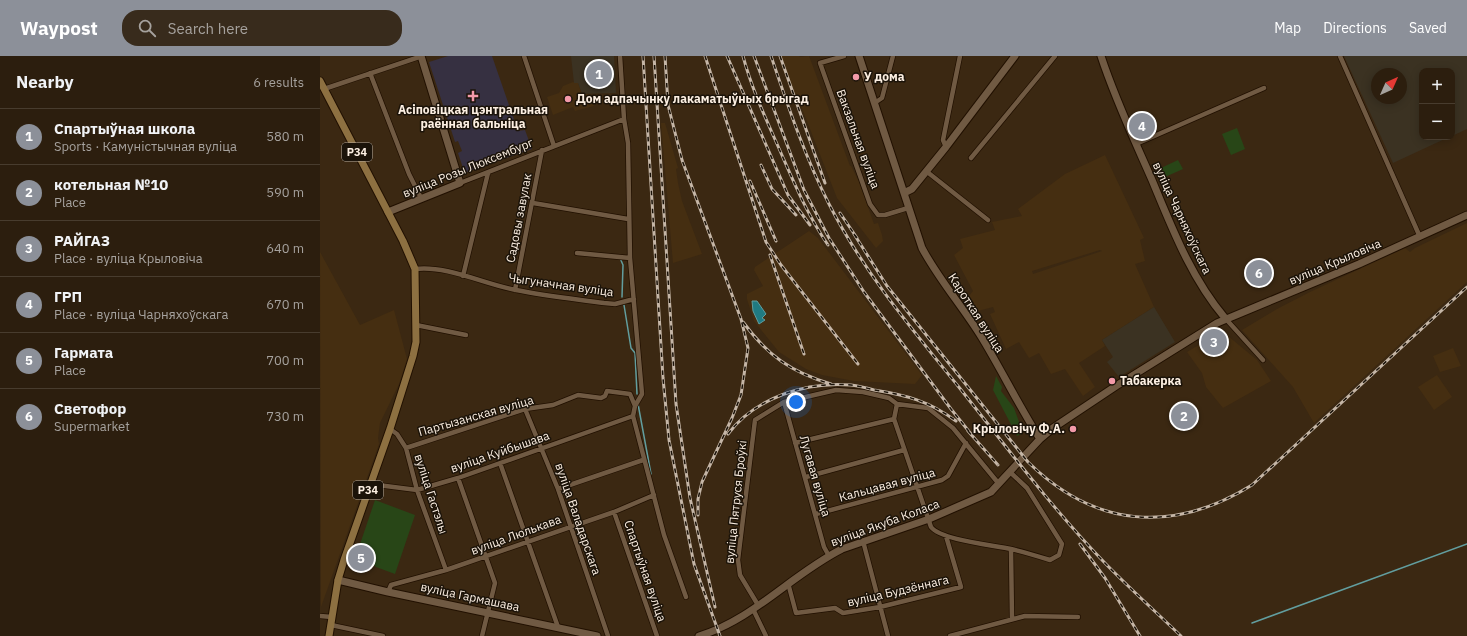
<!DOCTYPE html>
<html lang="en">
<head>
<meta charset="utf-8">
<style>
  :root { --surface:#2c1e0e; --page:#382b1c; --text:#f1f3f6; --muted:#a6a29e; --line:#483c2e; --accent:#8c9099 }
  body { margin:0; font-family:"IBM Plex Sans",sans-serif; background:var(--page); color:var(--text) }
  .controls { position:absolute; right:12px; top:12px; display:grid; overflow:hidden; border-radius:8px; box-shadow:0 2px 10px #0003 }
  .controls button { width:36px; height:36px; display:grid; place-items:center; padding:0; border:0; border-bottom:1px solid var(--line); background:var(--surface); color:var(--text); font:20px sans-serif }
  .compass { position:absolute; left:1051px; top:12px; width:36px; height:36px; border-radius:50%; background:var(--surface); box-shadow:0 2px 10px #0003; rotate:45deg }
  .you { position:absolute; left:476px; top:346px; width:14px; height:14px; margin:-10px; border:3px solid #fff; border-radius:50%; background:#1a73e8; box-shadow:0 0 0 6px #1a73e833 }
  .badge { display:grid; place-items:center; width:26px; height:26px; border-radius:50%; background:var(--accent); color:#fff; font-size:13px; font-weight:700 }
  .pin { position:absolute; translate:-50% -50%; border:2px solid #fff; box-shadow:0 1px 4px #0006 }
  .list { margin:0; padding:0; list-style:none }
  h2 { display:flex; justify-content:space-between; align-items:center; height:52px; margin:0; padding:0 16px; font-size:17px }
  h2 small { font-size:13px; font-weight:400; color:var(--muted) }
  .list li { display:grid; grid-template-columns:26px 1fr auto; gap:12px; align-items:center; box-sizing:border-box; height:56px; padding:0 16px; border-top:1px solid var(--line) }
  .list b { display:block; font-size:15px; white-space:nowrap }
  .list p { margin:0; font-size:13px; white-space:nowrap; color:var(--muted) }
  .list em { font-size:13px; font-style:normal; color:var(--muted) }
  .icon { flex:none; width:22px; height:22px; fill:none; stroke:currentColor; stroke-width:2; stroke-linecap:round; stroke-linejoin:round }
  .map { position:relative; flex:none; width:1147px; height:580px; overflow:hidden }
  header { display:flex; align-items:center; gap:24px; box-sizing:border-box; height:56px; padding:0 20px; background:var(--accent); color:#fff }
  header strong { font-size:19px }
  nav { display:flex; gap:22px; margin-inline-start:auto; font-size:14px }
  .search { width:280px; height:36px; background:var(--page); display:flex; align-items:center; gap:10px; box-sizing:border-box; padding:0 14px; border-radius:16px; color:var(--muted); font-size:15px }
  main { display:flex }
  aside { flex:1; background:var(--surface) }
  .map>svg:first-child { display:block }
</style>
</head>
<body>
<header>
<strong>Waypost</strong>
<div class="search"><svg class="icon" aria-label="search" viewBox="0 0 24 24"><circle cx="10" cy="10" r="6"/><path d="M15 15l6 6"/></svg>Search here</div>
<nav><a>Map</a><a>Directions</a><a>Saved</a></nav>
</header>
<main>
<aside>
<h2>Nearby<small>6 results</small></h2>
<ul class="list">
<li><span class="badge">1</span><div><b>Спартыўная школа</b><p>Sports · Камуністычная вуліца</p></div><em>580 m</em></li>
<li><span class="badge">2</span><div><b>котельная №10</b><p>Place</p></div><em>590 m</em></li>
<li><span class="badge">3</span><div><b>РАЙГАЗ</b><p>Place · вуліца Крыловіча</p></div><em>640 m</em></li>
<li><span class="badge">4</span><div><b>ГРП</b><p>Place · вуліца Чарняхоўскага</p></div><em>670 m</em></li>
<li><span class="badge">5</span><div><b>Гармата</b><p>Place</p></div><em>700 m</em></li>
<li><span class="badge">6</span><div><b>Светофор</b><p>Supermarket</p></div><em>730 m</em></li>
</ul>
</aside>
<div class="map">
<svg width="1147" height="580" viewBox="0 0 1147 580">
  <rect width="100%" height="100%" fill="#3b2812"/>
  <!-- built -->
  <path fill="#452e11" fill-rule="evenodd" d="M458,0h21l1,1 9,-1 41,110h1l8,16 15,42 4,-1 4,12 1,6 -7,7 -39,-50 -36,-92 -5,1z
    M253,26l5,1 4,11h8l4,12 -19,5 -2,-4 -20,8 -6,-18 12,-4 4,-7z
    M341,67h4l13,45 -2,1 2,14 4,18 20,53 -29,9z
    M785,99l39,83 -4,2 5,21 -10,3 19,43 -52,33 3,6 -26,17 16,24 -12,9 -18,-27 -14,5 -12,-21 -10,5 -10,-16 -13,7 -16,-35 5,-2 -2,-5 -15,4 -9,-15 4,-5 -19,-36 9,-7 -3,-9 35,-9 -3,-8 30,-6 -4,-7 47,-35zM780,194l2,1 -69,23 -1,-3z
    M1147,167v59l-153,141 -21,-36 -51,-57 35,-21 33,-17 95,-44 5,4 5,-4z
    M489,175l9,7 104,137 -7,9 -61,-3 -32,-6 -16,-6 -27,-17 -25,-31 -7,-22v-5l16,-8 -9,-16 1,-3z
    M0,196l40,73 34,-15 13,49 -8,25 -19,39 -2,15 1,6 -58,163z
    M902,275l35,29 14,21 -48,27 -17,-21 -4,-14 -15,-21z
    M1133,292l8,18 -21,6 -7,-16z
    M1117,319l15,22 -18,13 -16,-23z"/>
  <!-- education -->
  <path fill="#3b3222" fill-rule="evenodd" d="M251,0h43l2,37 -34,1 -4,-11h-4z
    M1024,0h123v73l-15,7v-65h-30v66h27l-56,26zM1057,18h24v24h-24z
    M834,251l21,35 -56,35 -12,-15 6,-5 -11,-17z"/>
  <!-- medical -->
  <path fill="#363041" d="M128,0h44l26,75 7,-1 7,19 -65,23 -3,-1 -6,-18 4,-2 -4,-10 -3,1 -26,-80z"/>
  <!-- green -->
  <path fill="#284617" d="M917,72l8,21 -14,6 -9,-21z
    M858,104l5,9 -18,8 -4,-9z
    M676,320l6,11 -1,4 13,17 9,25 -6,3 -24,-46z
    M55,444l40,15 -20,59 -19,-7 -18,-17z"/>
  <!-- water -->
  <path fill="#207b82" stroke="#629e9f" d="M432,245h5l9,13 -4,4 3,2 -6,4 -6,-13z"/>
  <g fill="none" stroke-linecap="round" stroke-linejoin="round">
    <!-- stream -->
    <path stroke="#629e9f" stroke-width="1.5" d="M300,202l3,7 -1,32
      M304,249l7,43 4,5 2,41
      M318,348l13,70
      M932,567l215,-79"/>
    <defs>
      <path id="street" d="M204,0l30,90
        M300,0l4,63 4,24 2,115 12,136 -7,12 -2,10 31,119 22,62
        M524,0l-24,7 50,141 8,11h7l23,-7
        M1020,0l80,181
        M50,17l39,101 12,24
        M4,33l98,-33
        M556,46l6,-4 11,-42
        M816,88l128,-56
        M626,91l-3,-7 17,-84
        M651,102l84,-102
        M606,115l62,49
        M140,127l164,-64
        M213,147l95,16
        M257,197l53,5
        M95,213c32,-4 69,15 101,21 29,6 59,9 88,13l11,1 19,-5
        M143,220l25,-103
        M195,234l27,-140
        M905,262l38,42
        M96,269l50,10
        M464,346l40,145 5,9
        M577,348l-3,15 37,108c10,13 62,18 80,22 13,3 26,7 39,11l9,-5 3,-11 -35,-56 -17,-16
        M205,353l33,80 50,147
        M70,373l7,5 9,14 11,42 29,80
        M475,387l99,-24
        M86,392l119,-39 28,-4 25,-10 23,3 4,-2 2,-5 23,3 5,12
        M180,407l58,164
        M486,421l98,-27
        M138,422l37,105 -13,53
        M50,428l47,6 41,-12 175,-62
        M238,433l85,-29
        M294,456l43,124
        M496,458l126,-34 6,-4 18,-33
        M543,485l25,95
        M691,493l1,70
        M468,527l8,30 39,-5 8,5 37,-6 81,-20 -15,-51
        M68,536l3,-7 55,-15 168,-58 40,-17
        M438,549l-18,-30 -2,-15 17,-140 29,-18 52,-12 27,2 26,6 8,6 31,4 25,20 46,56
        M433,553l13,27
        M0,560l12,1
        M11,569l52,11
        M630,580l75,-20 53,1"/>
      <path id="secondary" d="M539,0l63,192c17,32 41,59 60,90 20,33 37,68 58,101
        M781,0c14,43 33,83 51,124 20,48 39,98 73,138
        M584,137l8,-4 34,-42 69,-91
        M68,156l72,-29 -39,-127
        M18,524l50,12 209,44
        M379,580c54,-16 93,-62 143,-87l87,-30 62,-27 49,-53 13,-11 63,-42 101,-63 142,-59 108,-49"/>
      <path id="primary" d="M0,25l83,160 12,28 1,73 -3,14 -23,73 -46,131 -6,20 -9,56"/>
    </defs>
    <!-- street casing -->
    <use href="#street" stroke="#211000" stroke-width="6"/>
    <!-- secondary casing -->
    <use href="#secondary" stroke="#211000" stroke-width="9"/>
    <!-- primary casing -->
    <use href="#primary" stroke="#211000" stroke-width="9"/>
    <!-- street -->
    <use href="#street" stroke="#705a43" stroke-width="4.5"/>
    <!-- secondary -->
    <use href="#secondary" stroke="#705a43" stroke-width="7"/>
    <!-- primary -->
    <use href="#primary" stroke="#8d7041" stroke-width="7"/>
    <defs>
      <path id="rail" d="M323,0l20,322 6,62 25,124 26,72
        M334,0l22,348 14,94 25,109
        M345,0l3,49 14,55 59,159 7,29 -7,47 -9,23 -30,64 -4,17v16
        M385,0l61,186 15,23 77,99
        M407,0l61,139 22,30
        M423,0c9,34 24,65 38,97 14,32 27,63 47,92
        M434,0l50,134 25,48 35,54 87,117 20,25
        M451,0c17,50 34,101 58,148 34,67 82,124 129,182 47,59 93,121 145,175 25,26 52,50 78,75
        M460,0l45,127
        M441,109l11,24 24,26
        M430,125l26,60
        M520,157l17,25
        M534,178l33,52 141,176c67,66 145,72 224,23l215,-198
        M450,199l34,99
        M423,266c25,34 48,50 88,62
        M648,375l30,34
        M408,378c27,-36 78,-53 123,-49 8,1 16,3 23,5 32,5 55,11 82,31
        M760,488l25,34 35,58"/>
    </defs>
    <!-- rail casing -->
    <use href="#rail" stroke="#c5b6a7" stroke-width="3"/>
    <!-- rail -->
    <use href="#rail" stroke="#1b1309" stroke-width="1.5" stroke-dasharray="4.5" stroke-linecap="butt"/>
  </g>
  <!-- markers -->
  <g fill="#f39aa9" stroke="#1b1309" stroke-width="1.5">
    <circle cx="536" cy="21" r="4"/>
    <path d="M151 34h4v4h4v4h-4v4h-4v-4h-4v-4h4z"/>
    <circle cx="248" cy="43" r="4"/>
    <circle cx="792" cy="325" r="4"/>
    <circle cx="753" cy="373" r="4"/>
  </g>
  <g text-anchor="middle" stroke-width="3" stroke-linejoin="round" paint-order="stroke">
    <!-- shield labels -->
    <g fill="#1b1309" stroke="#b8ada1" stroke-width="1">
      <rect x="22" y="87" width="30" height="18" rx="3"/>
      <rect x="33" y="425" width="30" height="18" rx="3"/>
    </g>
    <g font-size="11" font-weight="bold" fill="#fcefe2">
      <text x="37" y="100">Р34</text>
      <text x="48" y="438">Р34</text>
    </g>
    <!-- poi labels -->
    <g font-size="12" font-weight="bold" fill="#fcefe2" stroke="#1b1309" text-anchor="start">
      <text x="544" y="25">У дома</text>
      <text x="256" y="47">Дом адпачынку лакаматыўных брыгад</text>
      <text x="153" y="58" text-anchor="middle">Асіповіцкая цэнтральная<tspan x="153" dy="14">раённая бальніца</tspan></text>
      <text x="800" y="329">Табакерка</text>
      <text x="745" y="377" text-anchor="end">Крыловічу Ф.А.</text>
    </g>
    <!-- street labels -->
    <g font-size="12" fill="#fcefe2" stroke="#1b1309">
      <text transform="translate(538 83) rotate(70)" y="4">Вакзальная вуліца</text>
      <text transform="translate(148 112) rotate(-22)" y="4">вуліца Розы Люксембург</text>
      <text transform="translate(199 162) rotate(-79)" y="4">Садовы завулак</text>
      <text transform="translate(862 162) rotate(65)" y="4">вуліца Чарняхоўскага</text>
      <text transform="translate(1015 206) rotate(-23)" y="4">вуліца Крыловіча</text>
      <text transform="translate(241 229) rotate(8)" y="4">Чыгуначная вуліца</text>
      <text transform="translate(656 257) rotate(57)" y="4">Кароткая вуліца</text>
      <text transform="translate(156 360) rotate(-16)" y="4">Партызанская вуліца</text>
      <text transform="translate(180 396) rotate(-19)" y="4">вуліца Куйбышава</text>
      <text transform="translate(495 420) rotate(74)" y="4">Лугавая вуліца</text>
      <text transform="translate(567 429) rotate(-15)" y="4">Кальцавая вуліца</text>
      <text transform="translate(111 438) rotate(72)" y="4">вуліца Гастэлы</text>
      <text transform="translate(416 446) rotate(-84)" y="4">вуліца Пятруся Броўкі</text>
      <text transform="translate(258 463) rotate(71)" y="4">вуліца Валадарскага</text>
      <text transform="translate(565 467) rotate(-20)" y="4">вуліца Якуба Коласа</text>
      <text transform="translate(196 479) rotate(-20)" y="4">вуліца Люлькава</text>
      <text transform="translate(325 515) rotate(71)" y="4">Спартыўная вуліца</text>
      <text transform="translate(578 535) rotate(-13)" y="4">вуліца Будзённага</text>
      <text transform="translate(150 541) rotate(12)" y="4">вуліца Гармашава</text>
    </g>
  </g>
</svg>
<div class="controls">
<button>+</button>
<button>−</button>
</div>
<svg class="compass" viewBox="-18 -18 36 36"><path d="M0-13l5 13h-10z" fill="#e53935"/><path d="M0 13l5-13h-10z" fill="#a6a29e"/></svg>
<div class="you"></div>
<div class="pin badge" style="left:279px;top:18px">1</div>
<div class="pin badge" style="left:864px;top:360px">2</div>
<div class="pin badge" style="left:894px;top:286px">3</div>
<div class="pin badge" style="left:822px;top:70px">4</div>
<div class="pin badge" style="left:41px;top:502px">5</div>
<div class="pin badge" style="left:939px;top:217px">6</div>
</div>
</main>
</body>
</html>
